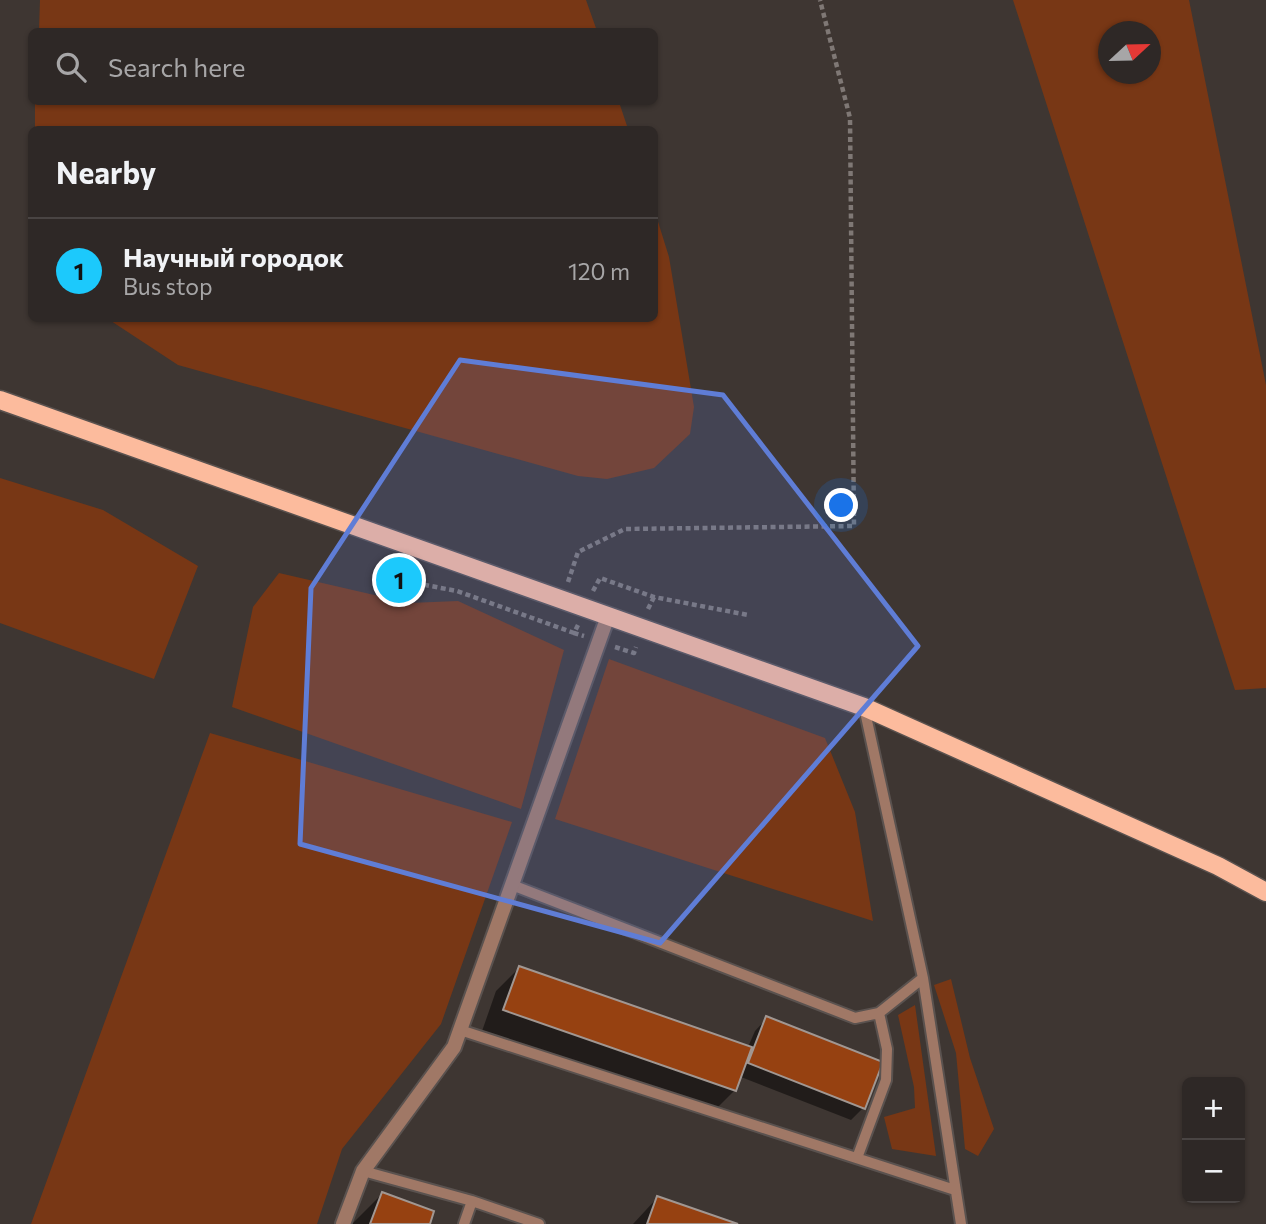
<!DOCTYPE html>
<html lang="en">
<head>
<meta charset="utf-8">
<style>
  :root { --surface:#2e2826; --page:#36302e; --text:#f1f3f6; --muted:#a7a6a7; --line:#494443; --accent:#1cc9fc }
  body { margin:0; font-family:Commissioner,sans-serif; background:var(--page); color:var(--text) }
  .controls { position:absolute; right:21px; bottom:21px; display:grid; overflow:hidden; border-radius:10px; box-shadow:0 2px 5px #0004 }
  .controls button { width:63px; height:63px; display:grid; place-items:center; padding:0; border:0; border-bottom:2px solid var(--line); background:var(--surface); color:var(--text); font:35px sans-serif }
  .compass { position:absolute; left:1098px; top:21px; width:63px; height:63px; border-radius:50%; background:var(--surface); box-shadow:0 2px 5px #0004; rotate:68deg }
  .you { position:absolute; left:842px; top:506px; width:24px; height:24px; margin:-18px; border:5px solid #fff; border-radius:50%; background:#1a73e8; box-shadow:0 0 0 10px #1a73e833 }
  .badge { display:grid; place-items:center; width:46px; height:46px; border-radius:50%; background:var(--accent); color:#111; font-size:23px; font-weight:700 }
  .pin { position:absolute; translate:-50% -50%; border:4px solid #fff; box-shadow:0 2px 7px #0006 }
  .list { margin:0; padding:0; list-style:none }
  h2 { display:flex; justify-content:space-between; align-items:center; height:91px; margin:0; padding:0 28px; font-size:30px }
  h2 small { font-size:23px; font-weight:400; color:var(--muted) }
  .list li { display:grid; grid-template-columns:46px 1fr auto; gap:21px; align-items:center; box-sizing:border-box; height:105px; padding:0 28px; border-top:2px solid var(--line) }
  .list b { display:block; font-size:26px; white-space:nowrap }
  .list p { margin:0; font-size:23px; white-space:nowrap; color:var(--muted) }
  .list em { font-size:23px; font-style:normal; color:var(--muted) }
  .icon { flex:none; width:38px; height:38px; fill:none; stroke:currentColor; stroke-width:2; stroke-linecap:round; stroke-linejoin:round }
  .map { position:relative; flex:none; width:1266px; height:1224px; overflow:hidden }
  .search { position:absolute; background:var(--surface); box-shadow:0 2px 5px #0004; left:28px; top:28px; width:630px; height:77px; display:flex; align-items:center; gap:18px; box-sizing:border-box; padding:0 24px; border-radius:10px; color:var(--muted); font-size:26px }
  .panel { position:absolute; background:var(--surface); box-shadow:0 2px 5px #0004; left:28px; top:126px; width:630px; height:196px; border-radius:10px }
  .map>svg:first-child { display:block }
</style>
</head>
<body>
<div class="map">
<svg width="1266" height="1224" viewBox="0 0 1266 1224">
  <rect width="100%" height="100%" fill="#3e3632"/>
  <!-- green -->
  <path fill="#783715" fill-rule="evenodd" d="M40,0h546l11,31h-558z
    M1013,0h176l77,385v303l-31,2zM1108,32h42v42h-42z
    M35,102h584l9,27 -593,1z
    M655,212l14,45 25,150 -4,27 -36,34 -47,11 -29,-3 -400,-111 -70,-46 546,-1z
    M0,478l103,32 95,56 -44,113 -154,-56z
    M279,573l130,30 49,-2 106,49 -43,159 -289,-102 21,-100z
    M609,659l216,79 30,74 18,109 -318,-102z
    M210,733l302,89 -71,202 -99,125 -25,75h-286z
    M951,979l19,79 24,71 -16,27 -13,-7 -9,-96 -22,-68z
    M915,1005l21,151 -44,-7 -8,-32 31,-9 -1,-21 -16,-72z"/>
  <!-- shadow -->
  <path fill="#0007" d="M519,968l229,79 7,-16 12,-13 114,45 -18,45 -12,12 -110,-43 -6,13 -24,24 -230,-80 15,-43z
    M382,1194l46,30h-76z
    M657,1198l76,26h-100z"/>
  <!-- building -->
  <path fill="#964111" stroke="#a19792" stroke-width="2" d="M519,966l233,81 -16,44 -233,-81z
    M766,1016l117,46 -18,47 -117,-46z
    M382,1192l52,19 -4,13h-60z
    M657,1196l81,28h-91z"/>
  <g fill="none" stroke-linecap="round" stroke-linejoin="round">
    <defs>
      <path id="lane" d="M864,707l59,271 38,246
        M512,885l343,133 24,-5 44,-35
        M460,1030l495,160
        M857,1158l29,-78 1,-31 -8,-36
        M363,1171l109,30
        M464,1224l8,-23 67,23"/>
      <path id="street" d="M343,1224l20,-53 91,-124 154,-431"/>
      <path id="primary" d="M0,400l864,307 354,159 48,26"/>
    </defs>
    <!-- lane casing -->
    <use href="#lane" stroke="#5a524f" stroke-width="14"/>
    <!-- street casing -->
    <use href="#street" stroke="#5a524f" stroke-width="18"/>
    <!-- primary casing -->
    <use href="#primary" stroke="#5a524f" stroke-width="21"/>
    <!-- path -->
    <path stroke="#7f7875" stroke-width="4.5" stroke-dasharray="5 3.5" stroke-linecap="butt" d="M399,580l58,11 117,42
      M568,582l10,-30 47,-23 229,-3 -4,-408 -30,-118
      M593,591l7,-13 54,19 94,18
      M648,609l6,-12
      M578,625l-4,8 10,3
      M615,647l19,6 2,-6"/>
    <!-- lane -->
    <use href="#lane" stroke="#a07866" stroke-width="10"/>
    <!-- street -->
    <use href="#street" stroke="#a07866" stroke-width="14"/>
    <!-- primary -->
    <use href="#primary" stroke="#fcbb9d" stroke-width="18"/>
  </g>
  <!-- marked area -->
  <path fill="#5f7dd6" fill-opacity="0.2" stroke="#5f7dd6" stroke-width="5" stroke-linejoin="round" d="M460,360l263,35 195,251 -258,297 -360,-99 11,-256z"/>
</svg>
<div class="controls">
<button>+</button>
<button>−</button>
</div>
<svg class="compass" viewBox="-18 -18 36 36"><path d="M0-13l5 13h-10z" fill="#e53935"/><path d="M0 13l5-13h-10z" fill="#a7a6a7"/></svg>
<div class="you"></div>
<div class="pin badge" style="left:399px;top:580px">1</div>
<div class="search"><svg class="icon" aria-label="search" viewBox="0 0 24 24"><circle cx="10" cy="10" r="6"/><path d="M15 15l6 6"/></svg>Search here</div>
<section class="panel">
<h2>Nearby<small></small></h2>
<ul class="list">
<li><span class="badge">1</span><div><b>Научный городок</b><p>Bus stop</p></div><em>120 m</em></li>
</ul>
</section>
</div>
</body>
</html>
